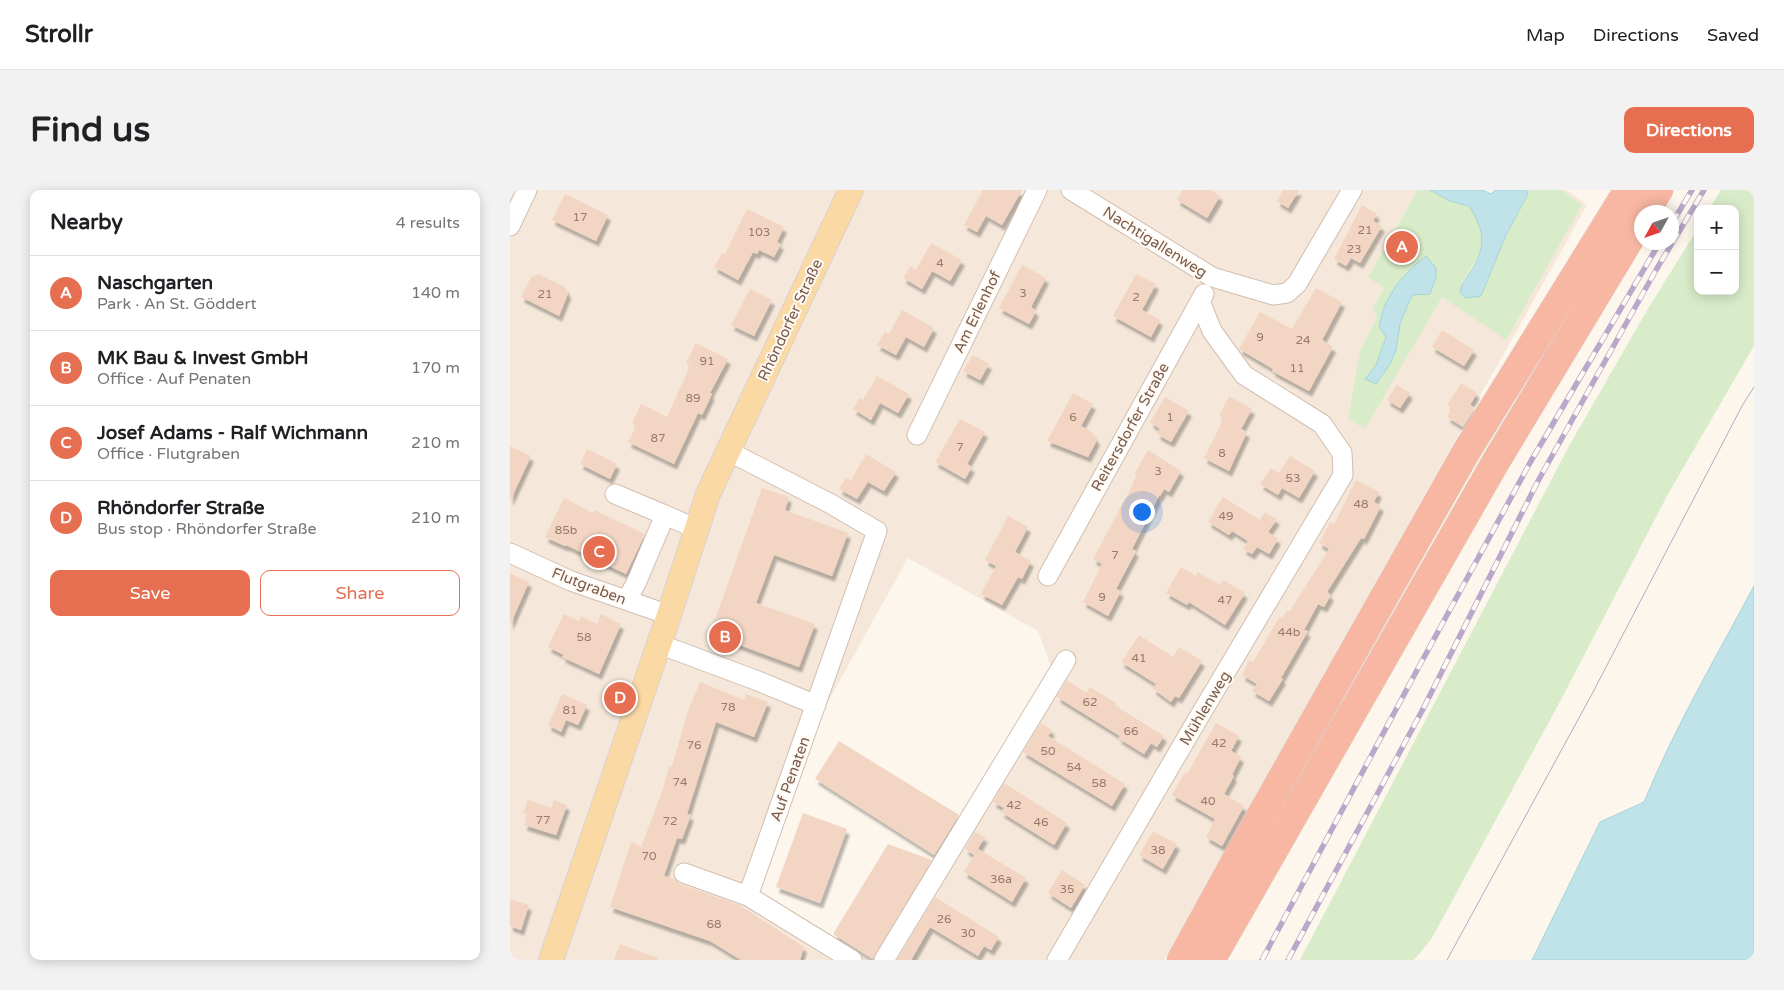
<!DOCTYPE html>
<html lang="en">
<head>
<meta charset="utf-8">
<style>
  :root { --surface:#fff; --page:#f2f2f2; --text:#202124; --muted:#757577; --line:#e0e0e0; --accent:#e76f51 }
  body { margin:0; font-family:"Varela Round",sans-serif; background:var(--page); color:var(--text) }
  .controls { position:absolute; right:15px; top:15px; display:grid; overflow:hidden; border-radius:10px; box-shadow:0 2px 12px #0003 }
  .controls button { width:45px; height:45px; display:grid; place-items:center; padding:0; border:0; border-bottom:1px solid var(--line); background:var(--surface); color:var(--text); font:25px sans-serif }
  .compass { position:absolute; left:1124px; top:15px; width:45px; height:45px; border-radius:50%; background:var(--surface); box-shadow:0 2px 12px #0003; rotate:230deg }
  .you { position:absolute; left:631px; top:321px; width:18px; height:18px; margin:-12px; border:4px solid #fff; border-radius:50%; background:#1a73e8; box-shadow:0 0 0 8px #1a73e833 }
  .badge { display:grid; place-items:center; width:32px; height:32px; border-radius:50%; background:var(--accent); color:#fff; font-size:16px; font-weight:700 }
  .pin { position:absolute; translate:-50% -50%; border:2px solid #fff; box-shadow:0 1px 5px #0006 }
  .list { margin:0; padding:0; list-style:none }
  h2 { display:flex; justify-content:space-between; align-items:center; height:65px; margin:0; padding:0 20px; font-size:21px }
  h2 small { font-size:16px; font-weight:400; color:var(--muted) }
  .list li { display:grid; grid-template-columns:32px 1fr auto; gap:15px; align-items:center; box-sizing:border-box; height:75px; padding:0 20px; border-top:1px solid var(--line) }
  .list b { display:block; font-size:19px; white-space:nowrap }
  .list p { margin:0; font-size:16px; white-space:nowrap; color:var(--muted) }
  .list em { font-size:16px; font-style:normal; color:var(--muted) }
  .actions { display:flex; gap:10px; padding:15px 20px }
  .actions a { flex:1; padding:11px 0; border:1px solid var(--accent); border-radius:10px; text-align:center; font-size:18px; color:var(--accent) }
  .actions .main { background:var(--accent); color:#fff }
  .map { position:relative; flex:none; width:1244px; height:770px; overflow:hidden; border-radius:10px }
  header { display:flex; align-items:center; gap:30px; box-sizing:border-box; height:70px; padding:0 25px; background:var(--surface); border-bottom:1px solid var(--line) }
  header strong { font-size:24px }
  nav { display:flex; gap:28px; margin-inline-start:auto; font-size:18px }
  .intro { display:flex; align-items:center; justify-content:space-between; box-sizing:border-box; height:120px; padding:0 30px }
  h1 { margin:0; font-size:35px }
  .button { padding:12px 22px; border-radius:10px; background:var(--accent); color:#fff; font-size:18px; font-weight:700 }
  main { display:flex; gap:30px; padding:0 30px }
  aside { flex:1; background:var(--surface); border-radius:10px; box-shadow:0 2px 12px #0003 }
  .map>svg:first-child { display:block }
</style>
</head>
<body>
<header>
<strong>Strollr</strong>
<nav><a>Map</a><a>Directions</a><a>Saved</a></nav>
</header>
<div class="intro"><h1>Find us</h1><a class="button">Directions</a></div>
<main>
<aside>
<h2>Nearby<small>4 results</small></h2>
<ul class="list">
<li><span class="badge">A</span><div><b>Naschgarten</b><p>Park · An St. Göddert</p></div><em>140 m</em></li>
<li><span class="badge">B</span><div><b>MK Bau &amp; Invest GmbH</b><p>Office · Auf Penaten</p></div><em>170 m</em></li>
<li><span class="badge">C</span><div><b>Josef Adams - Ralf Wichmann</b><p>Office · Flutgraben</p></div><em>210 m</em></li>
<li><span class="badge">D</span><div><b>Rhöndorfer Straße</b><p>Bus stop · Rhöndorfer Straße</p></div><em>210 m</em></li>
</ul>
<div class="actions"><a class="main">Save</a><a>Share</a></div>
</aside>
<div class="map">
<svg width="1244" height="770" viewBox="0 0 1244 770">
  <defs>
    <filter id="shadow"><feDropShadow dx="3" dy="5.5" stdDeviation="1" flood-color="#0004"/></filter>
  </defs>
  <rect width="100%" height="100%" fill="#fdf6ec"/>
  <!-- residential -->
  <path fill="#f5e8da" d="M0,0h906l1,1 -49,86 16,10 -12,22 5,8 -17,35 222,-147 -20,-15h5l20,15 -423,755h-289l178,-288 -15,-41 -130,-73 -83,149 -69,189 114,64h-360z"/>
  <!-- green -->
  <path fill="#d8ecc9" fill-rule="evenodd" d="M906,0h14l20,11 19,5c3,4 6,9 9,13 11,23 -3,46 -17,64l20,13 25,-61 22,-41 -2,-4h36l20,15 -76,135 -64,-43 -77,132 -17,-10 12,-68 17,-34 -5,-8 12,-21 -16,-11 49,-86zM926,88l-24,17 -15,38 -1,17 -31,29 11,-14 10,-28 -7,-11c3,-8 3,-20 9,-26 5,-5 39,-18 48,-22z
    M1211,0h33v156l-86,148 -104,200 -132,244 -18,22h-114l269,-514 77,-134 52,-84v63h37v-82h-26z"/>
  <!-- water -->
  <path fill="#bfe3e8" stroke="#a5d3da" d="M920,0h53l8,4 4,-4h31l2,4 -22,41 -25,61 -16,2 -5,-6c2,-11 7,-15 13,-24 14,-26 10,-39 -4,-62l-19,-5z
    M916,66l10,12v10l-6,16 -18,1 -12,29 -4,26 -6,14 -14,20 -11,-5 11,-14 10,-28 -7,-11c2,-6 3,-13 5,-19 11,-23 22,-35 42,-51z
    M1244,396v374h-222l68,-138 44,-20c31,-75 72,-145 110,-216z"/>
  <!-- building -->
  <path fill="#f3d5c3" filter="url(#shadow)" d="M473,0h39l-20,35 -16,-9 -9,16 -13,-7z
    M673,0h28l9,6 -13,22 -30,-18z
    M773,0h16l-11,18 -11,-7z
    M55,4l43,21 -12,26 -44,-21z
    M852,15l15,9 -4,7 9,5 -22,37 -9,-5 -5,8 -12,-7z
    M237,19l37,18 -7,15 4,2 -7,13 -15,-7 -2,4 -4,-2 -15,28 -24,-13 8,-14 3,1z
    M421,53l31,17 -12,21 -18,-10 -10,18 -19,-11 7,-12 6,4z
    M512,75l24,13 -15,29 5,4 -7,13 -30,-16z
    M29,84l26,13 3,7 -9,22 -38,-19 10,-20z
    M626,84l20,10 -14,26 18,10 -9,17 -38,-21z
    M806,98l26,14 -20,38 11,7 -24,44 -37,-20 1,-2 -34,-20 21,-37 32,17z
    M240,99l22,11 -18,36 -23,-11z
    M392,120l32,18 -10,19 -18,-10 -10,18 -19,-10 8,-13 4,2z
    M932,140l32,20 -10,16 -32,-19z
    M186,153l32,16 -18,34 2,1 -10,21 -4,-2 -24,51 -46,-22 8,-16 -4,-3 9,-19 26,13 23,-51 -4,-3z
    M463,165l16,9 -9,16 -17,-9z
    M367,186l32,18 -11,19 -18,-10 -9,17 -18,-11 7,-11 3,2z
    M951,193l16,10 -7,12 5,3 -12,19 -16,-10 5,-9 -5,-3z
    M887,195l13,8 -10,15 -13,-8z
    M563,203l20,11 -12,22 11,6 5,8 -9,17 -41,-16z
    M719,206l23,13 -11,20 6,3 -18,39 -25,-13 20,-39 -5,-3z
    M655,207l24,14 -18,31 -14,-8 3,-5 -10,-7z
    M450,229l25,13 -18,32 5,3 -7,12 -30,-17z
    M0,256l21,10 -21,45z
    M77,259l30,15 -7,15 -30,-15z
    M638,260l33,21 -12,21 -5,-3 -4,7h-1l-27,53 4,2 -20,38 5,2 -13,25 -25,-14 19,-38 -9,-5 37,-69 7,-16 -2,-1z
    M356,264l30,18 -12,19 -16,-9 -11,17 -18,-10 7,-11 5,2z
    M780,266l25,15 -16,27 -17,-10 -4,7 -18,-11 11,-16 8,5z
    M846,290l23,12 -5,10 7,4 -17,33 -3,-1 -34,54 4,3 -7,12 -6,-3 -14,26 4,1 -27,47 2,1 -14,22 -17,-10 5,-7 -15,-9 8,-15 3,2 27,-46 3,2 4,-8 3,1 39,-62 -10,-6 11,-21 4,2z
    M252,298l27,9 -4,13 63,23 -16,43 -58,-21 -18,48 59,21 -16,43 -89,-33z
    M713,307l37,23 5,-8 12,7 -9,13 10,7 -9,15 -12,-7 -5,7 -9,-5 5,-8 -16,-10 -3,4 -21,-13z
    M54,308l29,15 1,-3 51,24 -19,40 -60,-29 -1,1 -20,-9z
    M498,326l20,11 -13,25 16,9 -9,18 -4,-2 -16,28 -21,-11 15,-28 -11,-6z
    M671,377l15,9 1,-4 23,13 3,-5 22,13 -20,32 -36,-23 -2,3 -21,-12z
    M0,383l19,9 -19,43z
    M54,424l15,7 2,-5 16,8 4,-10 20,10 -22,50 -37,-17 2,-2 -16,-8z
    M629,445l34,22 6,-10 23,14 -23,37 -4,-2 -4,6 -18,-13 3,-5 -35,-22z
    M557,490l19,13 4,-6 26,16 -2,2 50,31 -7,11 -6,-4 -7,11 -26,-16 2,-2 -63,-39z
    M190,492l44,18 2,-6 22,8 -14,35 -38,-15 -29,92 4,1 -9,24 -5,-1 -13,38 11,3 5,5 59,21 65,42 -4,13h-59l-31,-19 -100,-34 21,-65 10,5 22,-58 6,-23h3l16,-55z
    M52,504l25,11 -9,20 -12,-5 -5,12 -13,-7z
    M531,533l11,7 -4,6 77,48 -13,22 -89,-54z
    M706,533l23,13 -8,15 10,6 -9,18 2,1 -10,18 20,12 -22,40 -16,-9 9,-18 -43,-24 13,-23 2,2z
    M329,551l120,74 -25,40 -119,-76z
    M494,593l63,40 -13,22 -53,-33 3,-4 -11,-6z
    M18,610l23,8 3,-8 13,5 -11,30 -32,-10 3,-11 -4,-1z
    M293,623l44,16 -27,74 -44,-16z
    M643,641l24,13 -14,25 -24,-14z
    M465,642l10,5 -11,18 -9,-6z
    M378,654l44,16 -59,99 -40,-25z
    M468,659l48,29 -14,24 -48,-30z
    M552,680l23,15 -14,23 -23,-15z
    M425,707l64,40 -8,13 -7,-4 -6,10 -48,-29 -19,33h-14z
    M0,709l19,6 -8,25 -11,-4z
    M110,754l38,14 -1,2h-43z"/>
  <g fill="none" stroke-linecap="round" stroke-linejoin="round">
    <defs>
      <path id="minor" d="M561,0l141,87 61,18 14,-2 10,-9 55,-94
        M0,36l17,-36
        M407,245l120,-245
        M218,261l103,53 46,27 -129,365
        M105,304l50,21 -28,66 -10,19
        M155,325l32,14
        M0,363l61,28 98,34
        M538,386l156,-282
        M149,454l99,37 58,24
        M174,683l64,23 104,64
        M374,770l182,-300
        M547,770l139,-238 147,-247 -1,-22 -20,-29 -78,-49 -32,-44 -12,-30"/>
      <path id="major" d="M41,770l118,-345 39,-121 143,-304"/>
      <path id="highway" d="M1135,22l14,-22
        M671,770l66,-120 219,-388 162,-262
        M701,770l284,-497 147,-244"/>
    </defs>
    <!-- minor casing -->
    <use href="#minor" stroke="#d1beb0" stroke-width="21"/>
    <!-- major casing -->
    <use href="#major" stroke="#dad1cd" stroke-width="26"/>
    <!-- highway casing -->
    <use href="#highway" stroke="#dad1cd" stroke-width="29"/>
    <!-- minor -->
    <use href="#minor" stroke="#fff" stroke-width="19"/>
    <!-- major -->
    <use href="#major" stroke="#fbd9a5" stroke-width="24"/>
    <!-- highway -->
    <use href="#highway" stroke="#f7b7a3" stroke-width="28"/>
    <!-- tram -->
    <path stroke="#b9a8c9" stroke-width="1" d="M937,770l145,-266 150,-288 12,-19"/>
    <defs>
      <path id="rail" d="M1162,33l20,-33
        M752,770l154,-288 115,-211 129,-219
        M778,770l135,-251 115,-228 118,-211 48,-80"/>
    </defs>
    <!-- rail casing -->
    <use href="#rail" stroke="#b9a8c9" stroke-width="5.5"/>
    <!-- rail -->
    <use href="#rail" stroke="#fffaf3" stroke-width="4" stroke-dasharray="11" stroke-linecap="butt"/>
  </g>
  <g text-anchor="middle" stroke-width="4" stroke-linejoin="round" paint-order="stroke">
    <!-- number labels -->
    <g font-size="12" fill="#987a6a">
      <text x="70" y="31">17</text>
      <text x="855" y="44">21</text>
      <text x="249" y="46">103</text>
      <text x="844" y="63">23</text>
      <text x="430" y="77">4</text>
      <text x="513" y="107">3</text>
      <text x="35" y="108">21</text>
      <text x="626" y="111">2</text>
      <text x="750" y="151">9</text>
      <text x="793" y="154">24</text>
      <text x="197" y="175">91</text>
      <text x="787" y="182">11</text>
      <text x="183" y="212">89</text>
      <text x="563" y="231">6</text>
      <text x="660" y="231">1</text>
      <text x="148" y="252">87</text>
      <text x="450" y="261">7</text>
      <text x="712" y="267">8</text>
      <text x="648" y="285">3</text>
      <text x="783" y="292">53</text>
      <text x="851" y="318">48</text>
      <text x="716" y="330">49</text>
      <text x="56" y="344">85b</text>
      <text x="605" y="369">7</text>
      <text x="592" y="411">9</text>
      <text x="715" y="414">47</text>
      <text x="779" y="446">44b</text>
      <text x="74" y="451">58</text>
      <text x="629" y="472">41</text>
      <text x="580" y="516">62</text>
      <text x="218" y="521">78</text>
      <text x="60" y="524">81</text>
      <text x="621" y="545">66</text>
      <text x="709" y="557">42</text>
      <text x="184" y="559">76</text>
      <text x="538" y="565">50</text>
      <text x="564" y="581">54</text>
      <text x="170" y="596">74</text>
      <text x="589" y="597">58</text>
      <text x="698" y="615">40</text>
      <text x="504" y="619">42</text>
      <text x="33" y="634">77</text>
      <text x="160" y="635">72</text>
      <text x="531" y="636">46</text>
      <text x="648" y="664">38</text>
      <text x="139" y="670">70</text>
      <text x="491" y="693">36a</text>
      <text x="557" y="703">35</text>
      <text x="434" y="733">26</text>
      <text x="204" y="738">68</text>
      <text x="458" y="747">30</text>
    </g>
    <!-- street labels -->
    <g font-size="15" fill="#7a5c4d" stroke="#fffaf3">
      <text transform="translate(645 52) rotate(32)" y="5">Nachtigallenweg</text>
      <text transform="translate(467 122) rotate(-64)" y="5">Am Erlenhof</text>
      <text transform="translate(280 130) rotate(-65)" y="5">Rhöndorfer Straße</text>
      <text transform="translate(620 237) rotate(-61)" y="5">Reitersdorfer Straße</text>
      <text transform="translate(79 396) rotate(21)" y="5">Flutgraben</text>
      <text transform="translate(695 518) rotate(-59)" y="5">Mühlenweg</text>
      <text transform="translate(280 589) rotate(-70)" y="5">Auf Penaten</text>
    </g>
  </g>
</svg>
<div class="controls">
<button>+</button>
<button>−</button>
</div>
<svg class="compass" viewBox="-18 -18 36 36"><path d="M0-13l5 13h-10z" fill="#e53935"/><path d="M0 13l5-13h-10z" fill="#757577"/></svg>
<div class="you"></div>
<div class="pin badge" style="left:892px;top:57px">A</div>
<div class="pin badge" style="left:215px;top:447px">B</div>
<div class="pin badge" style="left:89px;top:362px">C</div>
<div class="pin badge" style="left:110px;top:508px">D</div>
</div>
</main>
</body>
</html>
